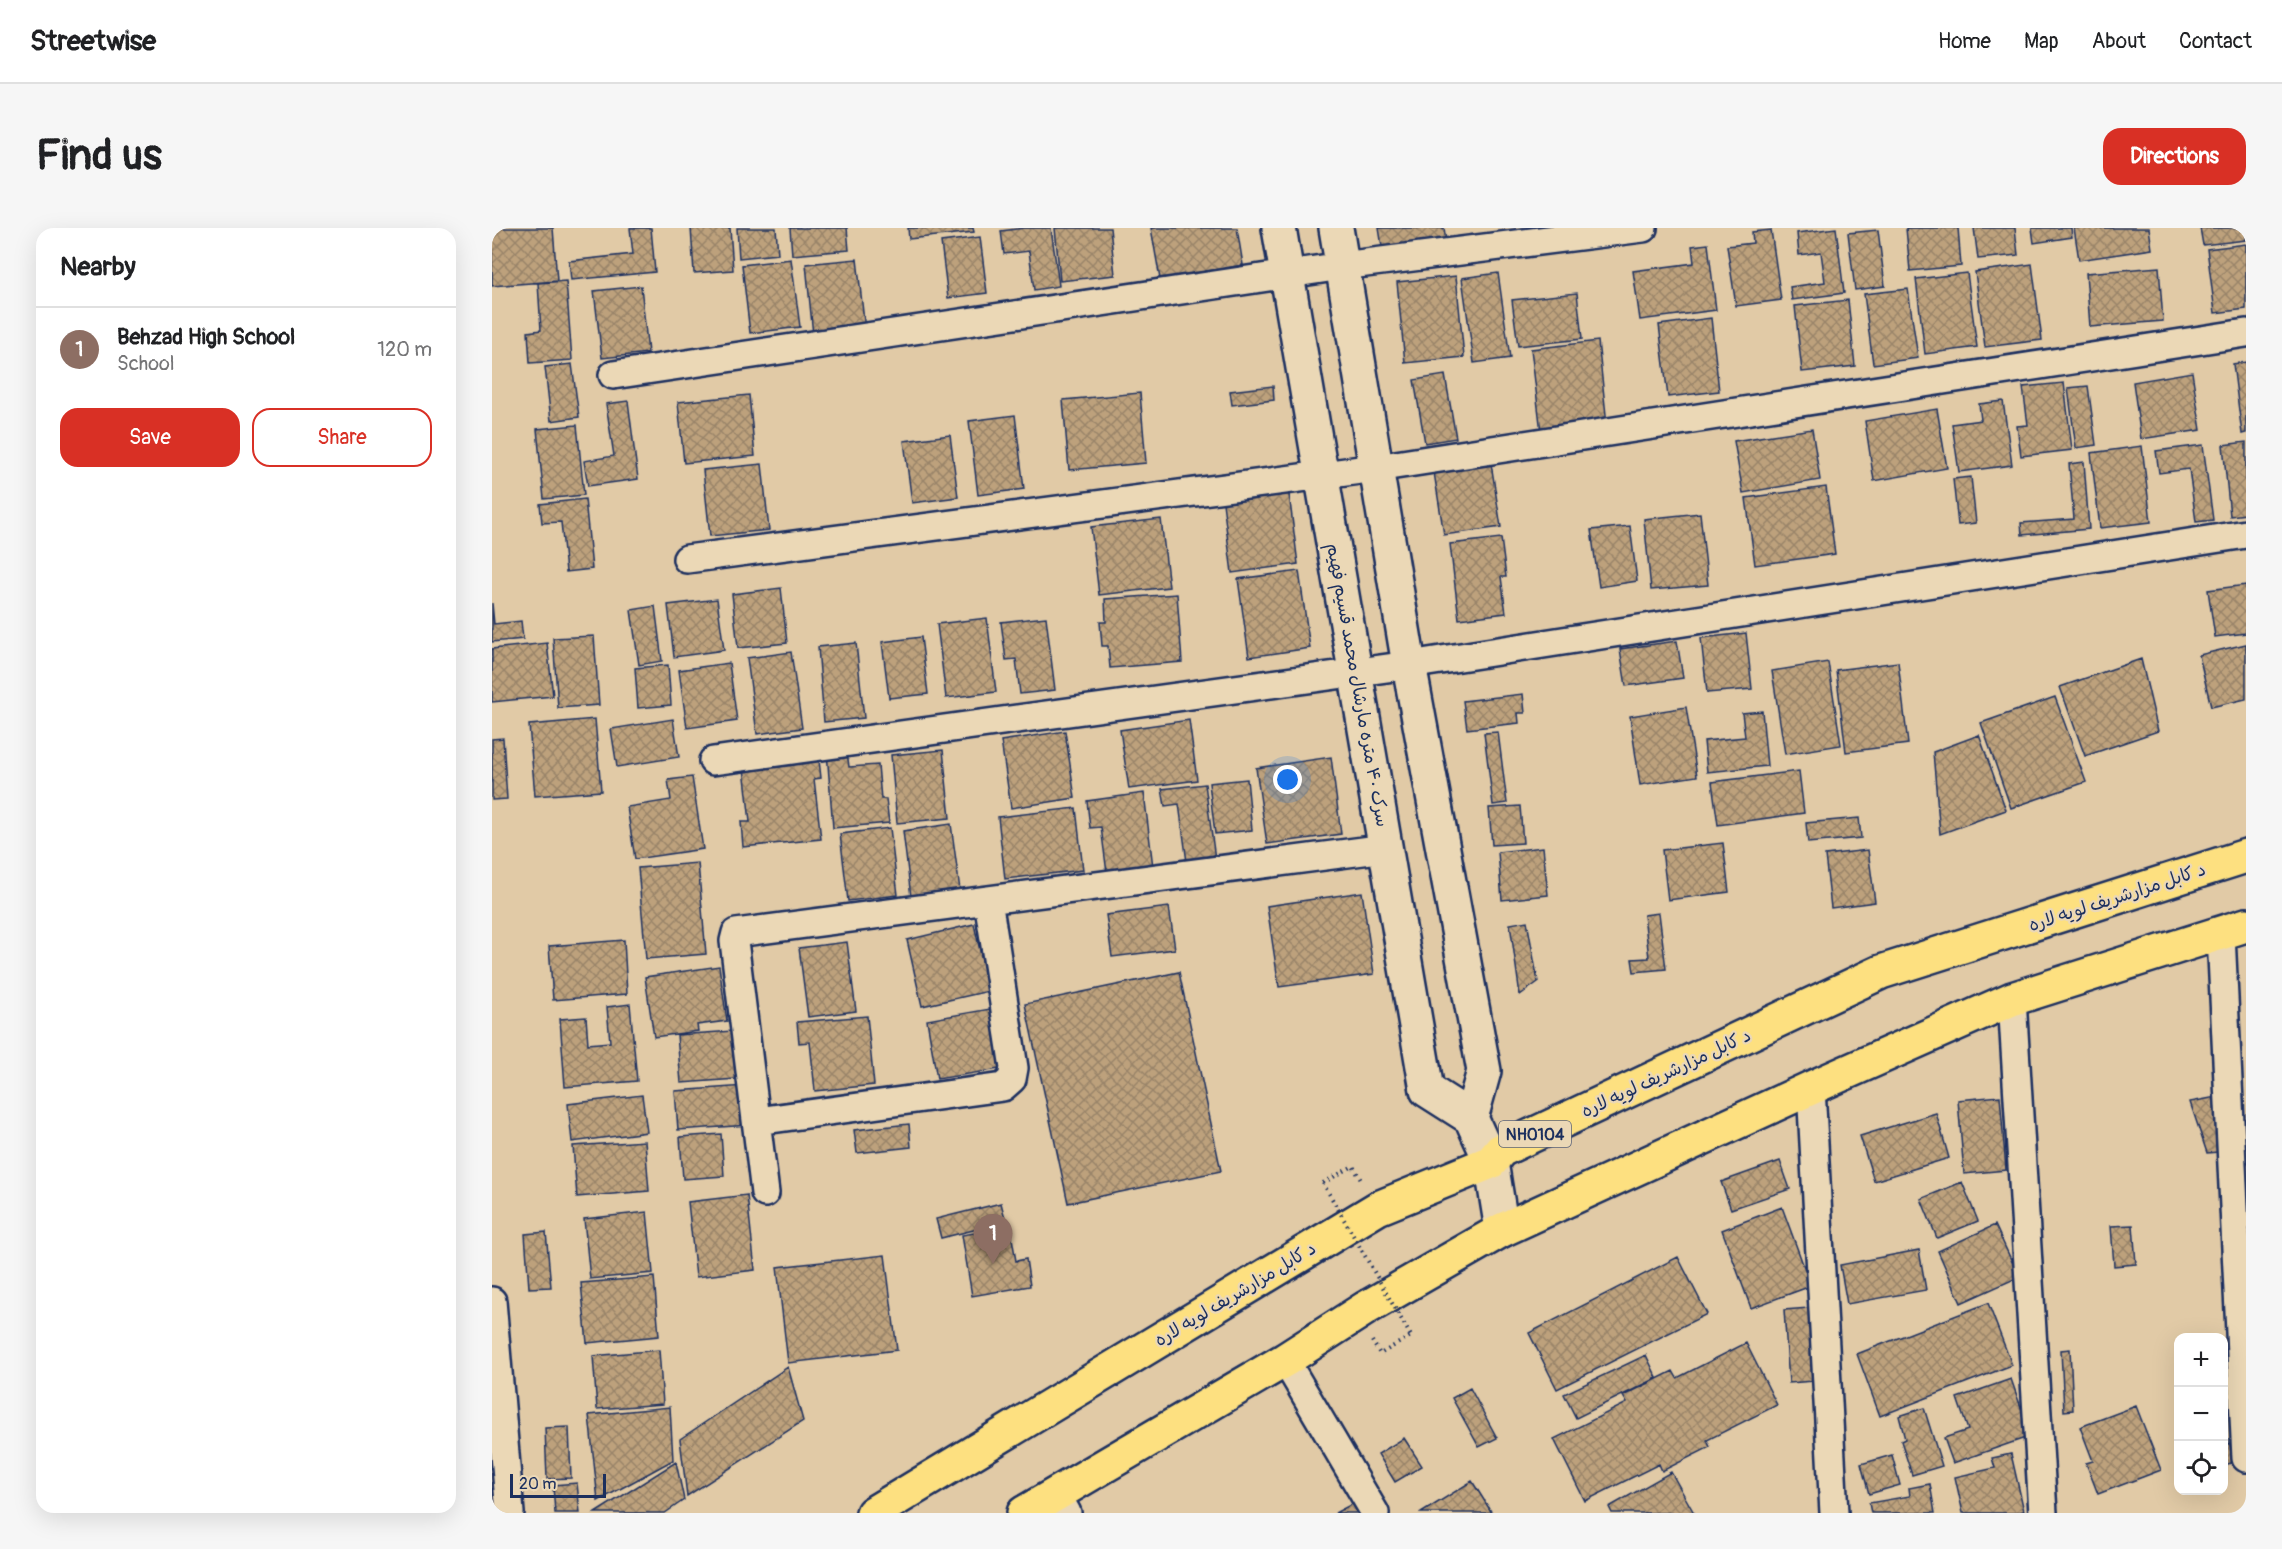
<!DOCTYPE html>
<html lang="en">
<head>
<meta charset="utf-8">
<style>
  :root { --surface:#fff; --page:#f6f6f6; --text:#202124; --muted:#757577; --line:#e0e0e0; --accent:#d93025 }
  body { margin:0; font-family:Pangolin,"Playpen Sans Arabic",sans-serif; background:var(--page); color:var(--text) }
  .controls { position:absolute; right:18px; bottom:18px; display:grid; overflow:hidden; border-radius:12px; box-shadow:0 6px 24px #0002 }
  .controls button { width:54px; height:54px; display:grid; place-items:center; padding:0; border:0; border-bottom:2px solid var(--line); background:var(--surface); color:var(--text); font:30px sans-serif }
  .scale { position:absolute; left:18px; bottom:15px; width:96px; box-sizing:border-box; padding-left:6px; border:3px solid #1b2f5e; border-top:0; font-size:16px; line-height:21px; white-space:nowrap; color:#1b2f5e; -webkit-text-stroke:4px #ebd8b6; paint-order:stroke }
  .you { position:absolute; left:796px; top:552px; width:21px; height:21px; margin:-15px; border:4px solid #fff; border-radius:50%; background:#1a73e8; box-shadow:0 0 0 9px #1a73e833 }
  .badge { display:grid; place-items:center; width:39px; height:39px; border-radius:50%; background:var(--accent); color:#fff; font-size:20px; font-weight:700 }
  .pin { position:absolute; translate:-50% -50px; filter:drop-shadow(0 2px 3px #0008) }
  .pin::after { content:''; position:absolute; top:32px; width:21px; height:18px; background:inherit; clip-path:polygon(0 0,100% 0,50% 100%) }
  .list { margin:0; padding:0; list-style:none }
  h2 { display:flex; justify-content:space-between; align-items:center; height:78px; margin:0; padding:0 24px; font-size:26px }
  h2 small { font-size:20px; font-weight:400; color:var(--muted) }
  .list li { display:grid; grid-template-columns:39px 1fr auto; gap:18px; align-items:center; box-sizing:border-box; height:84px; padding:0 24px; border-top:2px solid var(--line) }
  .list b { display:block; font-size:22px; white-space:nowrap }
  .list p { margin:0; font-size:20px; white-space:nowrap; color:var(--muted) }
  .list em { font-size:20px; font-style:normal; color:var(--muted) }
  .actions { display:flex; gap:12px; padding:18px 24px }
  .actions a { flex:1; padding:14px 0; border:2px solid var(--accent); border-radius:18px; text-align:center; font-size:21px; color:var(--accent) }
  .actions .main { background:var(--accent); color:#fff }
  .icon { flex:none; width:33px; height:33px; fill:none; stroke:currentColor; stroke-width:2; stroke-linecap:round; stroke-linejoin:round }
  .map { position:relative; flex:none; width:1754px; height:1285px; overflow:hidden; border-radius:18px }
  header { display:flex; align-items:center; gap:36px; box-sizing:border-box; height:84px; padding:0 30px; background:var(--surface); border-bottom:2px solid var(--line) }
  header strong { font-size:28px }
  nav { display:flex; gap:33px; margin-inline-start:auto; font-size:21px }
  .intro { display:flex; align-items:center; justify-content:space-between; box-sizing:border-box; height:144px; padding:0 36px }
  h1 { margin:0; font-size:42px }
  .button { padding:15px 27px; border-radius:18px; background:var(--accent); color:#fff; font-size:21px; font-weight:700 }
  main { display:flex; gap:36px; padding:0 36px }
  aside { flex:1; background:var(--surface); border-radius:18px; box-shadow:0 6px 24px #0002 }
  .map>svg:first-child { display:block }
</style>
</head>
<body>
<header>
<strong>Streetwise</strong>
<nav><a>Home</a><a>Map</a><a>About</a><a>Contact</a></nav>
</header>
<div class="intro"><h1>Find us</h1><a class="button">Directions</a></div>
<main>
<aside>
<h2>Nearby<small></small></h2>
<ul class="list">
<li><span class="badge" style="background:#8d6e63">1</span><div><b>Behzad High School</b><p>School</p></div><em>120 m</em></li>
</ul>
<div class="actions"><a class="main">Save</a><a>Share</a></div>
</aside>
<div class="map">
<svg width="1754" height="1285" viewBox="0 0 1754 1285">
  <defs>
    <pattern id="building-cross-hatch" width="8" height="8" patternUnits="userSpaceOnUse" patternTransform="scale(1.5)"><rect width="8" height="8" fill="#bda17c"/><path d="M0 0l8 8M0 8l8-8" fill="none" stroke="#998469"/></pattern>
  </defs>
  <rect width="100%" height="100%" fill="#e1caa6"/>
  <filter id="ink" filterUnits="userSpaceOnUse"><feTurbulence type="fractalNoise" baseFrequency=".0167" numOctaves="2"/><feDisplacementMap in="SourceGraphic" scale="12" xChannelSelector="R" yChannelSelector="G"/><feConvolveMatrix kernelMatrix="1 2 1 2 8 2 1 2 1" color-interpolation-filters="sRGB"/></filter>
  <g filter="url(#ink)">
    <!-- building -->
    <path fill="url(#building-cross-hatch)" stroke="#1b2f5e" stroke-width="1.5" d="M0,0h61l4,53 -65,5z
      M138,0h21l4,44 -84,8 -2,-19 64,-7z
      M199,0h39l3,42 -39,3z
      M245,0h39l2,26 -39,4z
      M298,0h57l2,22 -57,5z
      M416,0h65l1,4 -65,7z
      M532,0h27l8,58 -25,4 -5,-39 -25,3 -3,-23z
      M563,0h55l5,47 -55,6z
      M659,0h86l6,37 -83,14z
      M887,0h65l3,20 -63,11z
      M1344,0l8,65 -52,7 -2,-13 35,-5 -4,-30 -22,3 -2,-22z
      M1414,0h52l3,38 -51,5z
      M1482,0h41l3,27 -40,4z
      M1540,0h39l1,9 -38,6z
      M1582,0h75l3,21 -73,11z
      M1708,0h46v12l-43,5z
      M1279,2l10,70 -45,6 -9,-60 26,-3 -1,-11z
      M1386,2l7,56 -30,4 -7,-57z
      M488,9l7,56 -39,5 -7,-56z
      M1216,16l8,66 -76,10 -7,-49 61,-8 -2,-17z
      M1754,16v65l-31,4 -8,-64z
      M299,31l9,68 -50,6 -8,-68z
      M365,31l8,71 -52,5 -7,-71z
      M1540,36l10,76 -57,7 -10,-75z
      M1667,39l4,54 -73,6 -4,-54z
      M1006,45l12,85 -36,5 -12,-85z
      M1475,45l10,74 -52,7 -9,-75z
      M964,48l8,81 -59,6 -8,-81z
      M74,53l6,79 -42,3 -2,-31 13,-2 -3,-47z
      M149,58l7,67 -46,5 -8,-67z
      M1416,61l10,69 -45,6 -9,-70z
      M1085,65l5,46 -64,7 -6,-46z
      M1356,72l7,66 -53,6 -7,-66z
      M1219,90l8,73 -51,6 -9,-72z
      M1106,113l9,83 -66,8 -10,-83z
      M1754,134v71l-4,1 -9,-70z
      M80,136l7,53 -28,4 -6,-54z
      M1700,144l9,58 -60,9 -8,-57z
      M953,147l11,63 -31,5 -11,-63z
      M1572,155l8,67 -51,6 -4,-30 11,-1 -5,-38z
      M781,158l1,14 -42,5 -2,-14z
      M1596,158l8,59 -20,3 -8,-60z
      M648,165l6,70 -77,7 -6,-70z
      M257,167l6,61 -71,7 -6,-61z
      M136,173l10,78 -50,7 -4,-25 30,-5 -8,-52z
      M1511,173l9,64 -53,7 -7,-48 29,-4 -2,-16z
      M1445,181l10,59 -73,13 -9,-60z
      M523,187l9,74 -46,6 -9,-74z
      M85,197l7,70 -40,4 -7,-70z
      M1320,201l8,51 -77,13 -9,-52z
      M458,207l8,62 -46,6 -8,-62z
      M1754,214v72l-16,2 -7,-71z
      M1711,217l10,75 -17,2 -7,-53 -30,4 -3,-22z
      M1650,218l9,76 -51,6 -9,-75z
      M998,229l11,70 -57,8 -11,-69z
      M1592,234l5,67 -67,6 -1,-12 53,-4 -5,-55z
      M270,236l7,66 -59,6 -7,-66z
      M1479,249l5,46 -18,2 -5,-46z
      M1334,259l9,67 -80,11 -9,-67z
      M797,266l9,70 -66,9 -9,-70z
      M93,271l7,70 -26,3 -5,-50 -19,1 -2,-19z
      M1208,285l8,72 -57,5 -7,-71z
      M669,291l8,68 -70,8 -8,-68z
      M1138,298l7,55 -38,6 -8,-57z
      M1009,310l5,39h-5l5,36 -47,6 -9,-75z
      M807,343l11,77 -61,9 -11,-78z
      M1754,357v48l-31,4 -7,-47z
      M289,360l6,55 -49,5 -6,-54z
      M685,366l5,68 -72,6 -2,-22h-6l-2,-24h6l-1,-23z
      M225,371l7,51 -50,7 -6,-52z
      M0,375l2,21 27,-3 2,18 -31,3z
      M163,378l7,55 -23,4 -8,-55z
      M554,389l9,73 -35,4 -4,-35 -10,1 -5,-38z
      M495,390l9,74 -50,6 -9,-74z
      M1254,405l6,56 -45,4 -6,-55z
      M102,408l5,69 -41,3 -5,-70z
      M429,409l7,57 -39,4 -7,-56z
      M1185,413l6,37 -57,8 -6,-37z
      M55,415l6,53 -61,6v-53z
      M364,415l8,75 -40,4 -6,-75z
      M1754,416v55l-35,8 -12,-52z
      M299,424l11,76 -45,6 -10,-76z
      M1649,431l17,72 -73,25 -25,-69z
      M1336,434l13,83 -56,9 -13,-83z
      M1406,434l10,82 -62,8 -10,-82z
      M237,435l8,58 -50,7 -8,-58z
      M176,437l3,40 -33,3 -3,-40z
      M1031,466l2,19h-7l1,10 -52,6 -4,-28z
      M1563,469l31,85 -75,26 -30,-85z
      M1194,479l11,69 -57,9 -10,-69z
      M1270,483l5,55 -60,6 -3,-31 41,-4 -3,-24z
      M103,491l6,72 -66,5 -6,-71z
      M181,491l6,38 -62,10 -6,-38z
      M697,492l8,60 -68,9 -9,-59z
      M573,503l10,67 -64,10 -10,-67z
      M1006,504l9,71 -14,2 -9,-72z
      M1487,507l27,75 -66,24 -7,-82z
      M11,510l4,61 -15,1v-61z
      M451,522l7,68 -53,5 -6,-68z
      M355,523l2,16 29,-2 3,34h5l3,24 -56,5 -6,-76z
      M839,529l10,77 -74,10 -11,-76z
      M327,532l2,18 -7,1 7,60 -78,8 -2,-25h9l-6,-54z
      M1307,543l5,42 -86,12 -6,-43z
      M200,549l11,72 -68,10 -8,-52 44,-7 -3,-20z
      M755,551l5,51 -37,4 -6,-51z
      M713,556l10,75 -28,3 -8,-58 -14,2 -3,-17z
      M652,565l9,74 -46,6 -6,-46 -11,1 -3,-27z
      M1028,578l3,37 -31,2 -3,-37z
      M584,580l7,62 -78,9 -7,-62z
      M1367,590l2,20 -53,5 -2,-20z
      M459,596l9,66 -49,7 -8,-66z
      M398,600l8,67 -50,6 -8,-67z
      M1231,615l6,49 -61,8 -6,-50z
      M1051,619l5,48 -46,5 -4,-48z
      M1376,622l7,52 -44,6 -6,-53z
      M206,635l8,91 -60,5 -8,-91z
      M870,664l12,82 -95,13 -12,-81z
      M677,679l6,42 -63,8 -6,-42z
      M1167,685l7,56 -32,3 -2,-13 17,-1 -5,-43z
      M1035,693l11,61 -18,13 -10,-71z
      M482,696l15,67 -67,15 -15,-66z
      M132,712l3,54 -74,6 -4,-54z
      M355,714l9,69 -48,6 -9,-69z
      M227,738l8,55 -30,4 1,6 -44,6 -9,-60z
      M687,744l42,199 -153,32 -43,-199z
      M138,776l7,77 -72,6 -5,-68 26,-2 2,27 22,-2 -3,-35z
      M498,781l10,60 -63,10 -10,-59z
      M375,788l7,69 -59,6 -5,-49 -11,1 -2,-21z
      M241,803l4,48 -56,4 -4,-48z
      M254,858l3,39 -71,5 -3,-39z
      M150,867l5,37 -75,10 -4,-38z
      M1508,868l6,74 -42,4 -6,-74z
      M1725,869l1,55 -11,1 -17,-51z
      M1444,885l13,45 -75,23 -14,-45z
      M417,896l2,23 -54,6 -3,-23z
      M229,906l3,42 -41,3 -3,-42z
      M153,913l4,50 -72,6 -4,-51z
      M1288,933l10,28 -59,20 -10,-27z
      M1470,954l16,39 -41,17 -16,-39z
      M255,967l8,75 -59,7 -8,-75z
      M509,975l5,19 -65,16 -5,-19z
      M1290,979l29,79 -60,22 -29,-78z
      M155,984l6,61 -63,6 -6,-60z
      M1503,997l24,52 -58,26 -23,-52z
      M1641,997l3,39 -22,2 -3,-40z
      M518,999l6,34 10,-2 4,27 -58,10 -10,-61z
      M54,1004l5,55 -22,1 -4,-54z
      M1427,1022l7,40 -79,14 -7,-39z
      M393,1027l12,95 -109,13 -11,-96z
      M1186,1029l29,57 -150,75 -28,-56z
      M162,1049l5,59 -72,7 -6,-60z
      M1496,1075l24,62 -132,51 -23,-62z
      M1317,1080l5,73 -25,2 -5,-73z
      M1254,1115l31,62 -70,35 3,7 -48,24 -3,-7 -74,37 -31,-62 73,-36 -4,-7 50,-25 4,7z
      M1578,1121l3,61 -9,1 -3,-61z
      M167,1122l4,54 -66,5 -4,-53z
      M1154,1127l11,23 -81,40 -12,-24z
      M296,1139l15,54 -116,75 -7,-57z
      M1519,1151l20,57 -78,27 -9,-25 24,-8 -11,-32z
      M978,1160l27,50 -18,9 -27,-49z
      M1644,1178l25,64 -63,24 -12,-31 7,-2 -13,-34z
      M178,1179l3,53 -75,41 -9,-86z
      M1432,1180l18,58 -30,9 -11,-34 4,-2 -6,-23z
      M77,1199l2,51 -24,1 -2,-51z
      M912,1210l18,28 -27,16 -17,-28z
      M1737,1215l6,19 -11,3v-20z
      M1519,1226l13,57 -10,2h-51l-8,-36 40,-9 -3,-10z
      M1400,1227l8,30 -31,9 -8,-30z
      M184,1234l8,38 -19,13h-70z
      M1179,1244l23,41h-82l-3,-6z
      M980,1253l20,32h-71z
      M85,1255l3,30h-25l-2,-28z
      M1438,1256l5,29h-64l-2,-10 41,-7 -1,-8z
      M862,1275l5,10h-24z"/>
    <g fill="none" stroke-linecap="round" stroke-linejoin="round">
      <defs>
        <path id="minor" d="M121,147l729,-109 301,-38
          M195,331l689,-91 870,-135
          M221,533l696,-96 837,-131
          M1729,707l25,523
          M1520,771l31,514
          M1319,860l23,425
          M265,893l246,-34 9,-8 2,-11 -26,-168
          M273,965l-31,-252 2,-8 650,-85
          M0,1073l18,212
          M793,1132l90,153
          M564,1265l11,20"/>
        <path id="tertiary" d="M787,0l148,862 44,28 20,44 11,68
          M844,0l73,437 75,406 -13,47"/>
        <path id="trunk" d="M381,1285l505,-305 113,-46 10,-12 380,-178 365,-116
          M532,1285l261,-153 81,-52 136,-78 309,-142 201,-89 234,-74"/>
      </defs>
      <!-- minor casing -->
      <use href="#minor" stroke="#1b2f5e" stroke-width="32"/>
      <!-- tertiary casing -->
      <use href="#tertiary" stroke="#1b2f5e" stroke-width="38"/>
      <!-- trunk casing -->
      <use href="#trunk" stroke="#1b2f5e" stroke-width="38"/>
      <!-- path -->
      <path stroke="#1b2f5e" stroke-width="4" stroke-dasharray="1.5 4.5" stroke-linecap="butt" d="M831,955l30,-17 8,14
        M880,1113l8,13 31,-18"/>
      <!-- minor -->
      <use href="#minor" stroke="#ebd8b6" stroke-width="27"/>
      <!-- tertiary -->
      <use href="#tertiary" stroke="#ebd8b6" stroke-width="33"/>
      <!-- trunk -->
      <use href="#trunk" stroke="#fde080" stroke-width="33"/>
      <!-- path-bridge -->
      <path stroke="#1b2f5e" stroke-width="4" stroke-dasharray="1.5 4.5" stroke-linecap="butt" d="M831,955l88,153"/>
    </g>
  </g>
  <g text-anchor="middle" stroke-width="4.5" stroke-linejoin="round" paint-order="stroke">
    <!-- shield labels -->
    <rect fill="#ebd8b6" stroke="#596278" stroke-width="1.5" x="1007" y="893" width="72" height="26" rx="4.5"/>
    <g font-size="16" font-weight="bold" fill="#1b2f5e">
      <text x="1043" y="912">NH0104</text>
    </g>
    <!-- street labels -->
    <g font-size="18" fill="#1b2f5e" stroke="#ebd8b6">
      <text transform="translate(866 457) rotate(80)" y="6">سرک ۴۰ متره مارشال محمد قسیم فهیم</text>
      <text transform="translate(1625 669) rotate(-18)" y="6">د کابل مزارشریف لویه لاره</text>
      <text transform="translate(1174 845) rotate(-25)" y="6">د کابل مزارشریف لویه لاره</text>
      <text transform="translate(743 1066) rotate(-31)" y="6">د کابل مزارشریف لویه لاره</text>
    </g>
  </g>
</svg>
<div class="controls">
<button>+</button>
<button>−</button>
<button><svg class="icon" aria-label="locate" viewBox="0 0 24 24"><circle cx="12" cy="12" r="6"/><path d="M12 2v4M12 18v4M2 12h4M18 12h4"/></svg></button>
</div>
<div class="scale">20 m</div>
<div class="you"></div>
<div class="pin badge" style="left:501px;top:1036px;background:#8d6e63">1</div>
</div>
</main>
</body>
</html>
